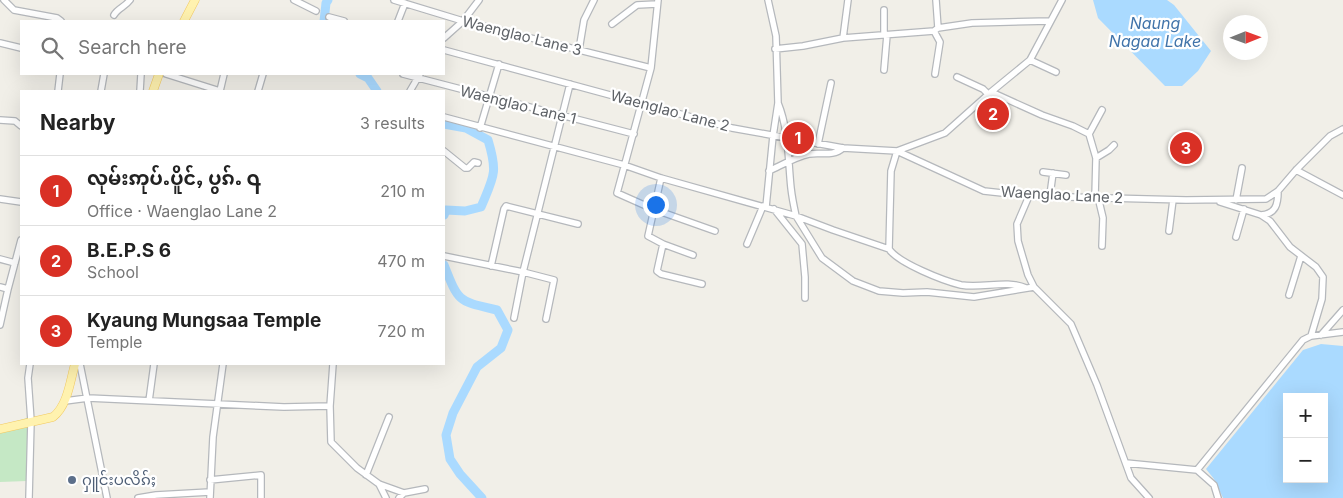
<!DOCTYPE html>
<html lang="en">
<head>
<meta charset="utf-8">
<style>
  :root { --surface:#fff; --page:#f2f2f2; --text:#222; --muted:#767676; --line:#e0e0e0; --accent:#d93025 }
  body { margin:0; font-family:Inter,"Noto Sans Myanmar",sans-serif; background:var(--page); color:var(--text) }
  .controls { position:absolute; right:15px; bottom:15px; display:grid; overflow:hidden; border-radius:0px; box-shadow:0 5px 20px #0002 }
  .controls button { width:45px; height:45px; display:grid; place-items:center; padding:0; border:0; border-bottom:1px solid var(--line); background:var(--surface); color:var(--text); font:25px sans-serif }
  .compass { position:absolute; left:1223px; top:15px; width:45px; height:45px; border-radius:50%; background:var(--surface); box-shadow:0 5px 20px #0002; rotate:89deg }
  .you { position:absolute; left:655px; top:204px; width:18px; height:18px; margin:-12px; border:4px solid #fff; border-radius:50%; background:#1a73e8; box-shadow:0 0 0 8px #1a73e833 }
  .badge { display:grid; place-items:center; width:32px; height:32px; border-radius:50%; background:var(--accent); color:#fff; font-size:16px; font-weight:700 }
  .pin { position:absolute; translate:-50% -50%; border:2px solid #fff; box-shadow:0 1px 5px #0006 }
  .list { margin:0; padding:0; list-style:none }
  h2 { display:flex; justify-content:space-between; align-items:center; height:65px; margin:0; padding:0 20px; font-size:21px }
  h2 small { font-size:16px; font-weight:400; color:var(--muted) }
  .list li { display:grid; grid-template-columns:32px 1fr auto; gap:15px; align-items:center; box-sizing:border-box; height:70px; padding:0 20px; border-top:1px solid var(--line) }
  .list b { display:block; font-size:19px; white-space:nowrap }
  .list p { margin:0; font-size:16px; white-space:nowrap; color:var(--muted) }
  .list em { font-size:16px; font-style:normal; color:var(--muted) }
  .icon { flex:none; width:28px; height:28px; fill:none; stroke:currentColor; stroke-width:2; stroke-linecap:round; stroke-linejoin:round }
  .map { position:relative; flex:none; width:1343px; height:498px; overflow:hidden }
  .search { position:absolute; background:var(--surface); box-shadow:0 5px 20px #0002; left:20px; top:20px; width:425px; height:55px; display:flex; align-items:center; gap:12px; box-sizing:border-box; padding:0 18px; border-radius:0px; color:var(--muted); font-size:19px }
  .panel { position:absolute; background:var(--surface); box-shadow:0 5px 20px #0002; left:20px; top:90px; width:425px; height:275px; border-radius:0px }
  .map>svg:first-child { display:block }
</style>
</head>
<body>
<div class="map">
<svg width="1343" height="498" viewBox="0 0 1343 498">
  <rect width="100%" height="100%" fill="#f1efe8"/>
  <!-- green -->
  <path fill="#c5e8c5" d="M27,418v63l-27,1v-56z"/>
  <!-- water -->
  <path fill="#aadaff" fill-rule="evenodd" d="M1093,0h74l7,5 37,46 -13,20 -16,15h-17l-67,-68z
    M1321,344l22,2v152h-120l-9,-19 -8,-10 97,-119zM1287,397h37v82h-37z"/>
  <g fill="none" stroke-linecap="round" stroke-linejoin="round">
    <!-- river -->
    <path stroke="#aadaff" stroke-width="9" d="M324,21l2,-18 2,-3
      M360,74l8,4 9,13
      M444,124l22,4 22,12c10,33 6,36 -7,67l-16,4 -19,-1 -2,5
      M444,265c15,38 14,36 53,45l11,20 -7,18 -24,19 -24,46 -7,22 4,24 10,15 22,24"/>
    <defs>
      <path id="minor" d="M4,0l10,10 43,8 4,3
        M294,0l22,11
        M394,0l69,21 188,47
        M658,0l-7,68 -34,125 36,16 62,22
        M936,0l2,28
        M114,15c4,-7 11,-8 16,-15
        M329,17l15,4
        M398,21l7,-18
        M612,24l25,-19 20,-1
        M934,31l6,11 -5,32
        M884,35v-25
        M444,38l19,-17 16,-21
        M843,38l5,-38
        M0,43l21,5
        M775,49l28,-3 40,-8 91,-7 4,-3 34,-5 78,-2
        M444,50l288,78 111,20 54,3 87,40 45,5 157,4 80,-1 12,-8 18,-21 34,-34 13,-7
        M579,50l5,-30 10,-20
        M1030,60l26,12
        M884,70l3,-35
        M166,74l54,17
        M403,74l231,60
        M957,77l26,12 6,6
        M58,91l2,-17
        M101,91l3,-17
        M140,91l1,-17
        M220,91l4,-17
        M258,91l5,-17
        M410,91l10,-17
        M991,92l51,23 31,11 16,8 7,24 -1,39
        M778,103c11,27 10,57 13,85 1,9 3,19 5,28l37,14 56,19 2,-78 6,-20 48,-18 46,-41 39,-32 32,-60
        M444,117l180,48 37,13 135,38 26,42 31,23 26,10 24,2 24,-1 47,5 60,-10
        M0,120l15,1 6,5
        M480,128l19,-64
        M1089,134l13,-24
        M818,144l13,-61
        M444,151l21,17h3l6,-6 4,1
        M1096,158l13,-8 5,-5
        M1296,170l47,25
        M769,171c13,-6 26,-14 40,-17 12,-2 24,3 34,-6
        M1043,172l23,3
        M661,178l-13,58 15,8 -6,27 4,3 41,10
        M1050,195l3,-22
        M1029,196l-12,28 1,17 10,34 6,12 37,37 26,61 34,93 18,20
        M1098,197l5,21 -1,28
        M0,199l21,3
        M1236,200l6,-32
        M1220,202l41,13 9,6 20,26 26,20 7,10 -1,22 -11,37
        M766,207l7,-71 5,-33 -2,-67 -8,-36
        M774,209l28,35 3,33v21
        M1261,215c15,-1 17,-11 17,-24
        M1169,231l4,-31
        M1236,237l8,-28
        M663,244l30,11
        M747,244l16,-38
        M889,249c9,14 55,32 72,36 22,4 45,-6 65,3
        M444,256l79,16 47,-188
        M0,259l15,4
        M491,266l13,-57 2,-3 72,18
        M0,287l8,2
        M1289,295l12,-39
        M514,318l9,-46 31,8 -8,39
        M0,325l8,-36 13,-49
        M1321,335l22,-25
        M80,364l27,134
        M333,364l-3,42 1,36 26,26 22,16 25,9
        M65,401l23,-3 196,9 46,-1
        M149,401l5,-37
        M1126,463l71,7 17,15 4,13
        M1197,470l106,-130 8,-4 32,-4
        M366,475l23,-58
        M210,480l51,-5v23
        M379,484l7,14
        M29,498l2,-77 -3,-43 2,-14
        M138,498l18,-3 54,-3
        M210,498l3,-61 10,-73
        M399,498l5,-5 21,-4"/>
      <path id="major" d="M184,21l11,-21
        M153,91l6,-17
        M0,429l53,-12c15,-12 17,-36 22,-53"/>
    </defs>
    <!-- minor casing -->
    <use href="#minor" stroke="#b5b8bc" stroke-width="8"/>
    <!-- major casing -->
    <use href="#major" stroke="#f2c960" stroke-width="9"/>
    <!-- minor -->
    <use href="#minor" stroke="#fff" stroke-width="5.5"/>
    <!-- major -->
    <use href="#major" stroke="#fff2af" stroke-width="8"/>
  </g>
  <!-- markers -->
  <circle fill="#5c6f8a" stroke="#fff" stroke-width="2" cx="72" cy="480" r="5"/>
  <g text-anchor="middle" stroke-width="4.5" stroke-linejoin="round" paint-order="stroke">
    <!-- street labels -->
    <g font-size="15" fill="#5f6368" stroke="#fff">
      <text transform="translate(522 36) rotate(14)" y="5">Waenglao Lane 3</text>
      <text transform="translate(518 105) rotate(14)" y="5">Waenglao Lane 1</text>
      <text transform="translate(670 111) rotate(15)" y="5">Waenglao Lane 2</text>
      <text transform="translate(1062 195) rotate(3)" y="5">Waenglao Lane 2</text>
    </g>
    <!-- service labels -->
    <g font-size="15" fill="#4e5e75" stroke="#fff" text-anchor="start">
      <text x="82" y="485">ႁူင်းပလိၵ်ႈ</text>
    </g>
    <!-- water labels -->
    <g font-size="16" font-style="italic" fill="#4174aa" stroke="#fff">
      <text x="1155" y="29">Naung<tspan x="1155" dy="18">Nagaa Lake</tspan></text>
    </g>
  </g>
</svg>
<div class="controls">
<button>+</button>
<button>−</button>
</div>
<svg class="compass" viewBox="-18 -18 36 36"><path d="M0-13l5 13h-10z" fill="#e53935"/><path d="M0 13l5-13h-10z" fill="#767676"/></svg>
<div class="you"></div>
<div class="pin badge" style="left:798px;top:138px">1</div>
<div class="pin badge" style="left:993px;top:114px">2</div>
<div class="pin badge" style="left:1186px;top:148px">3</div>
<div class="search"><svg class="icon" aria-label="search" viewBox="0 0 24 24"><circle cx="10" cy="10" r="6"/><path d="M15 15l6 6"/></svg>Search here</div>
<section class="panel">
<h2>Nearby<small>3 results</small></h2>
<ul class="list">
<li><span class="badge">1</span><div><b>လုမ်းဢုပ်ႉပိူင်ႇ ပွၵ်ႉ ႖</b><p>Office · Waenglao Lane 2</p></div><em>210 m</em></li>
<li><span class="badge">2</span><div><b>B.E.P.S 6</b><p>School</p></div><em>470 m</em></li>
<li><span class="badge">3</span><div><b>Kyaung Mungsaa Temple</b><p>Temple</p></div><em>720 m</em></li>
</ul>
</section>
</div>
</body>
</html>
